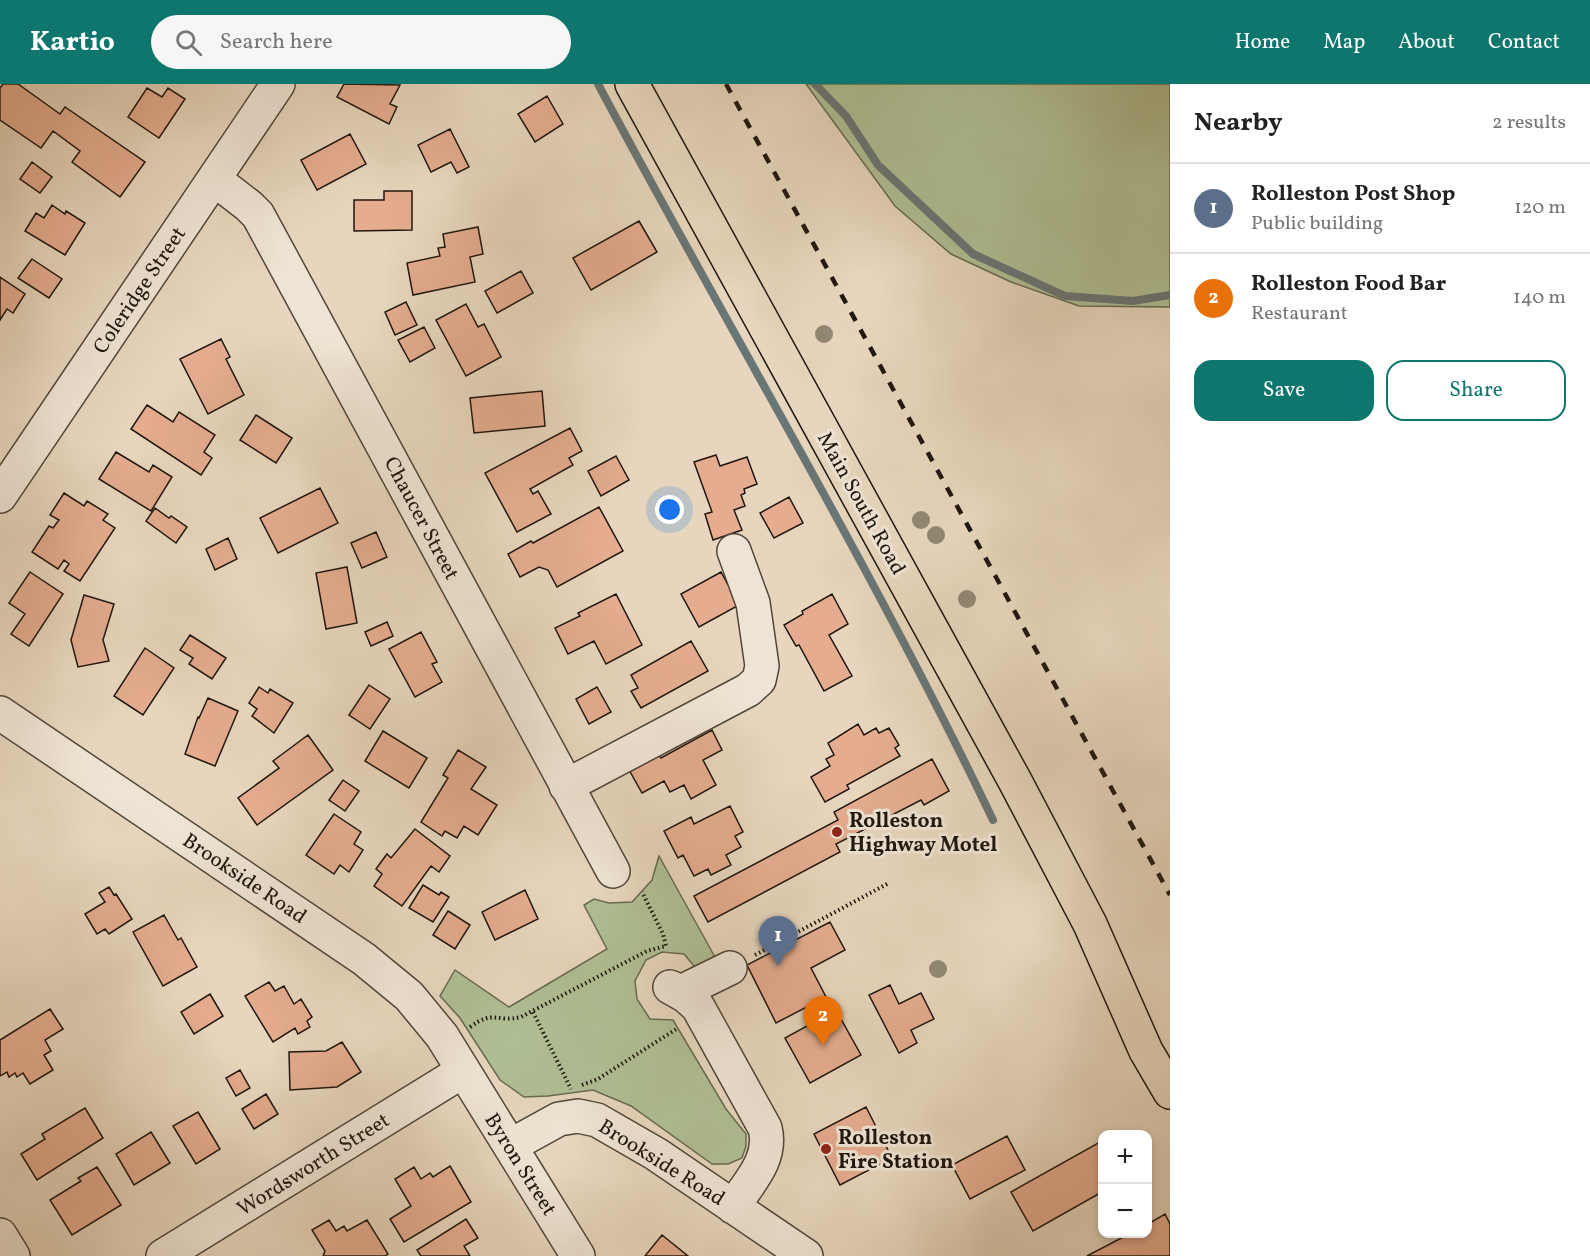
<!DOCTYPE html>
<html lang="en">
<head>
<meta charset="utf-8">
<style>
  :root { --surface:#fff; --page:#f6f6f6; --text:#222; --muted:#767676; --line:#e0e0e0; --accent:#0f766e }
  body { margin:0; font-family:Vollkorn,serif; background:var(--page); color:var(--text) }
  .controls { position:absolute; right:18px; bottom:18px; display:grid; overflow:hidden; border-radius:12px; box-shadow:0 3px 9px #0003 }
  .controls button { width:54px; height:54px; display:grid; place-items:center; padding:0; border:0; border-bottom:2px solid var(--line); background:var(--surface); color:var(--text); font:30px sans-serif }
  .you { position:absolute; left:670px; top:426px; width:21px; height:21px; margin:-15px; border:4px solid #fff; border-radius:50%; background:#1a73e8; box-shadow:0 0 0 9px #1a73e833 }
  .badge { display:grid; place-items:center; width:39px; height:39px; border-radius:50%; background:var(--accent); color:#fff; font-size:20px; font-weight:700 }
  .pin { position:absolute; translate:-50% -50px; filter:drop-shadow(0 2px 3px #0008) }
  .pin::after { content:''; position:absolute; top:32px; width:21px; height:18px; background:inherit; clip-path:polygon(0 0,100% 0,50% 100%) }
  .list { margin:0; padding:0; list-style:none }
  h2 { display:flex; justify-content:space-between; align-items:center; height:78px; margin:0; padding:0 24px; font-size:26px }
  h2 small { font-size:20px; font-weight:400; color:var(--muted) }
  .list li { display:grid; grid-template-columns:39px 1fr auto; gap:18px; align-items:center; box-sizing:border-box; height:90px; padding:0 24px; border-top:2px solid var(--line) }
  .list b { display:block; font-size:22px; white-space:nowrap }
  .list p { margin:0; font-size:20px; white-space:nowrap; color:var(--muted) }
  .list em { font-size:20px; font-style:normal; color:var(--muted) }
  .actions { display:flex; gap:12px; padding:18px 24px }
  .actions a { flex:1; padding:14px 0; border:2px solid var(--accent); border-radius:18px; text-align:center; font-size:21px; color:var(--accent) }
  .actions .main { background:var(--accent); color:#fff }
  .icon { flex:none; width:33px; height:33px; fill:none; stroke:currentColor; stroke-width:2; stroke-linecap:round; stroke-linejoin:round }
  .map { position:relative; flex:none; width:1170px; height:1172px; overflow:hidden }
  header { display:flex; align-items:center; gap:36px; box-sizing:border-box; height:84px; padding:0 30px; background:var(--accent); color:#fff }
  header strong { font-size:28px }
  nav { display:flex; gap:33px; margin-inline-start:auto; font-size:21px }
  .search { width:420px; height:54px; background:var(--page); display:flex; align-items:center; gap:15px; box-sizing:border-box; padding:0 21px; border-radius:33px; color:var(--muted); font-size:22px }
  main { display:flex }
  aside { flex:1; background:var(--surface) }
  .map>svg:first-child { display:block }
</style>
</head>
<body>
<header>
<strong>Kartio</strong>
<div class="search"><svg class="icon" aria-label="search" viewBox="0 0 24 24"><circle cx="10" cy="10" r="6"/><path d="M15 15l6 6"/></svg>Search here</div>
<nav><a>Home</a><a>Map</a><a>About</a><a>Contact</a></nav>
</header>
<main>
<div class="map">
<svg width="1170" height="1172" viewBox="0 0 1170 1172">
  <rect width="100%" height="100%" fill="#e7d6bd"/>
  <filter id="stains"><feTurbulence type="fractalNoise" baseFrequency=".00333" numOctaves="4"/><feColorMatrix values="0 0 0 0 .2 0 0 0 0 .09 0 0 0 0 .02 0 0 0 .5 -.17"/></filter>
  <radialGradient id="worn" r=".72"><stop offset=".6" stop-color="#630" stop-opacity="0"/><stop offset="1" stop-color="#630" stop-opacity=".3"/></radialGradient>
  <!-- green -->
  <path fill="#b0bf95" stroke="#676a52" stroke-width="1.5" d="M806,0h364v223l-91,-1 -68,-24 -60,-28 -56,-48z
    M659,772l57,103 -21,8 -11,-13 -22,-2 -16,8 -11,21 2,18 13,20 23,1 53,89 20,25v12l-4,12 -14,6h-16l-81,-58 -38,-16 -45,6 -24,1 -24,-17 -40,-62 -20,-22 15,-26 54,37 98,-58 -23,-44 10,-6 15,4 23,-1 20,-22z"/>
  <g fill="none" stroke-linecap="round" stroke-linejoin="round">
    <!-- stream -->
    <path stroke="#697676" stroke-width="8" d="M598,0c131,246 275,485 395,736
      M815,0l31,32 32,49 95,89 92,42 68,5 37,-6"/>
  </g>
  <!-- building -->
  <path fill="#e5ac8f" stroke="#1e160e" stroke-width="1.5" d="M3,0h15l42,30 5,-7 80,55 -25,35 -48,-35 8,-11 -27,-20 -12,17 -41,-28v-32z
    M344,0l56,1 -10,19 7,3 -8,17 -52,-27z
    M147,4l15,9 6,-9 17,11 -26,39 -31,-21z
    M547,12l16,28 -28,18 -17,-28z
    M450,45l19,38 -12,6 -6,-11 -20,10 -13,-27z
    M350,50l16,30 -49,26 -16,-30z
    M32,78l20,15 -12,16 -20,-14z
    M384,107h28v39l-58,1v-31h30z
    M52,121l13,9 1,-3 19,12 -20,32 -40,-24 11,-18 8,5z
    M639,137l18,31 -66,38 -18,-32z
    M478,143l5,27 -13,3 5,25 -62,13 -6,-32 33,-7 -2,-8 7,-1 -2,-13z
    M32,175l30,20 -13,19 -31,-20z
    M521,187l12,22 -36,20 -12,-22z
    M0,193l25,17 -12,19 -6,-4 -7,11z
    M406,218l11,23 -22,10 -10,-23z
    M466,220l12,23 6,-3 17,33 -35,19 -30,-56z
    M424,243l11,21 -25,14 -12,-22z
    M221,255l9,18 -4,2 18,36 -36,19 -28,-55z
    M542,307l3,35 -71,7 -4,-35z
    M147,321l26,17 6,-10 36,23 -11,17 8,6 -11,17 -70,-46z
    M256,331l36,23 -16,25 -36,-23z
    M570,344l12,23 -13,7 4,7 -43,24 3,5 5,-3 13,23 -34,18 -32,-59z
    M116,368l33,20 4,-7 19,12 -21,34 -52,-32z
    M716,371l4,11 27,-9 10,27 -13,5 1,4 -4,2 4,11 -11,4 8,20 -29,10 -8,-26 7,-2 -18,-50z
    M616,372l13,24 -28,16 -13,-25z
    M320,404l18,35 -60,30 -18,-35z
    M64,409l20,13 3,-5 21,13 -5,6 12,8 -35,53 -16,-10 5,-7 -5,-4 -6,9 -26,-17 17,-26 4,2 6,-8 -9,-5z
    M789,413l14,26 -29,15 -14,-25z
    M599,423l24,44 -66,36 -9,-17 -9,-3 -19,10 -12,-23 23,-13 2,2z
    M155,424l14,10 2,-2 16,11 -11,16 -30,-22z
    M376,448l11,25 -25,11 -11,-25z
    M228,454l9,21 -22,11 -9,-21z
    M347,483l10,56 -31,6 -10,-56z
    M30,488l33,22 -34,52 -18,-12 14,-20 -16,-11z
    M721,488l18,33 -40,22 -18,-33z
    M616,510l26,51 -36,19 -12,-23 -26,13 -13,-26 25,-12 -2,-3z
    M832,510l16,30 -19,11 23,41 -28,15 -25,-46 -3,1 -12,-21 19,-11 -1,-3z
    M84,511l30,9 -11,36 6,21 -31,6 -7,-27z
    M387,538l6,14 -22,10 -6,-14z
    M421,548l16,30 -5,2 10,18 -27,15 -26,-48z
    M190,551l36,23 -14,21 -23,-15 4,-6 -13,-8z
    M691,557l17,30 -67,37 -10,-17 7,-3 -7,-13z
    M145,564l29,20 -31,47 -29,-19z
    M369,601l21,14 -20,30 -21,-14z
    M259,603l9,6 2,-4 23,14 -19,30 -22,-17 5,-7 -8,-6z
    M597,603l14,25 -22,12 -13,-25z
    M208,614l30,13 -23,55 -30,-12 13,-37 1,1z
    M858,640l6,11 12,-7 3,5 10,-5 10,17 -4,3 5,8 -53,29 2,4 -24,13 -14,-25 19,-11 -4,-7 8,-4 -6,-12z
    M712,646l10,20 -19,10 13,25 -25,14 -7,-14 -14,7 -6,-11 -22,12 -14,-25 29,-16 4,6z
    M383,647l44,27 -18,30 -44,-27z
    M308,651l25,35 -76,55 -19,-27 41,-30 -6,-7z
    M458,666l28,17 -15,22 26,16 -19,30 -14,-9 -7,12 -12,-7 -3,5 -21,-14 27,-44 -5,-3z
    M932,675l17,32 -25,14 -3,-5 -85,44 4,8 -132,70 -14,-26 144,-76 -4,-8z
    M343,696l16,11 -14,20 -16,-11z
    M730,722l13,26 -8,4 6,11 -15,8 5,10 -20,10 -3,-6 -14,7 -11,-21 -5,3 -14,-27 27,-14 3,7z
    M334,730l27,18 -7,12 9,6 -14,22 -9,-7 -6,9 -28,-19z
    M415,745l35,27 -11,16 -8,-6 -29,40 -28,-20 8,-12 -6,-5 11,-15 4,4z
    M423,801l16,10 2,-3 8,5 -16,25 -24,-14z
    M109,803l5,8 2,-1 16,25 -23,15 -4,-5 -8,5 -12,-20 20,-12 -6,-9z
    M525,806l13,29 -43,21 -13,-28z
    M448,827l22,14 -15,24 -22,-14z
    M164,831l14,25 3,-2 16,29 -34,19 -30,-54z
    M830,838l15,28 -34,18 15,29 -50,26 -29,-58z
    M269,898l6,9 9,-5 10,18 7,-5 11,18 -5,4 3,6 -12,7 -3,-6 -22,14 -28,-46z
    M890,901l9,19 22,-11 13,26 -23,11 6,13 -18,10 -30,-58z
    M210,910l13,22 -29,18 -13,-22z
    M50,925l13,20 -18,11 6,11 -7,4 9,15 -23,14 -7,-11 -6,4 -2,-4 -6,4 -2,-5 -7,4v-36z
    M836,926l25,45 -51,28 -25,-45z
    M342,958l19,30 -24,15 -47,3 -1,-38 37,-1z
    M240,986l10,18 -14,8 -10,-18z
    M266,1010l12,20 -24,15 -12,-20z
    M866,1023l26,51 -52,27 -26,-51z
    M85,1024l18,30 -66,42 -16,-26 24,-15 -3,-5z
    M198,1028l22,37 -24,15 -23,-38z
    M151,1048l19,31 -36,22 -18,-31z
    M1007,1052l18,34 -55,29 -18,-34z
    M1100,1058l2,5v45l-69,39 -22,-39z
    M450,1082l21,36 -67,40 -14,-23 21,-13 -16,-27 19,-12 7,12 9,-6 3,4z
    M97,1083l24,38 -49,30 -22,-35 31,-19 -3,-3z
    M1165,1130l5,10v32h-83l42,-22h19v-10z
    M466,1135l12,19 -14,8 6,10h-49l-4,-6z
    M329,1136l7,11 8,-5 3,5 20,-11 21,34 -3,2h-62l2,-5 -13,-21z
    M662,1151l26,21h-43z"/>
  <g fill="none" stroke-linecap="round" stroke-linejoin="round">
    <defs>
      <path id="minor" d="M214,95l35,27 9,9 355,656
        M0,412l278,-412
        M0,629l364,246 45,37 33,40 136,220
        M566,702l182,-96 11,-10 3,-14 -9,-63 -19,-52
        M670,903l16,9 12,11 67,121c8,31 -16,54 -32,79
        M681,908l49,-24
        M510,1062l49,-27 19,-3 19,4 59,34 150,102
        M0,1151l13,21
        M163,1172l300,-185"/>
      <path id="highway" d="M632,0l383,697 75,143 56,127 24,41"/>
    </defs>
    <!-- minor casing -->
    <use href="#minor" stroke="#50463a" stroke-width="36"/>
    <!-- highway casing -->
    <use href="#highway" stroke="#1e160e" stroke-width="36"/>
    <!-- path -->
    <path stroke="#1e160e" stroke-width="4" stroke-dasharray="1.5 3" stroke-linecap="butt" d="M755,871l134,-72
      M533,928l38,77
      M470,943c25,-18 26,-4 51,-10l126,-66 19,-5 -3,-12 -21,-42
      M582,1001l16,-6 80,-51"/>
    <!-- minor -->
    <use href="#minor" stroke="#efe4d4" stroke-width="33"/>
    <!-- highway -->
    <use href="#highway" stroke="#e7d6bd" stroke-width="33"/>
    <!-- rail -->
    <path stroke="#1e160e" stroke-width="4.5" stroke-dasharray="10 10" stroke-linecap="butt" d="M726,0l444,811"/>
  </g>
  <!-- trees -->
  <g fill="#918873">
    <circle cx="824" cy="250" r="9"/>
    <circle cx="921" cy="436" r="9"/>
    <circle cx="936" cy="451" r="9"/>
    <circle cx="967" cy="515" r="9"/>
    <circle cx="938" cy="885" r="9"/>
  </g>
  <!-- markers -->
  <g fill="#8f2418" stroke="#efe4d4" stroke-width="2">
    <circle cx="837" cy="748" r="6"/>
    <circle cx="826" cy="1065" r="6"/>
  </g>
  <g text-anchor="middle" stroke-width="6" stroke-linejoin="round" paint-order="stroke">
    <!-- street labels -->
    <g font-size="21" fill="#1e160e" stroke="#efe4d4">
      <text transform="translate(139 206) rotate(-56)" y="7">Coleridge Street</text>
      <text transform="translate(862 419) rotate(61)" y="7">Main South Road</text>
      <text transform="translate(422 434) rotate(62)" y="7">Chaucer Street</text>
      <text transform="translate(245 794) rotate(34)" y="7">Brookside Road</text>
      <text transform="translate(662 1078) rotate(32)" y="7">Brookside Road</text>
      <text transform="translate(313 1080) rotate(-32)" y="7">Wordsworth Street</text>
      <text transform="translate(521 1080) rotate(58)" y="7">Byron Street</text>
    </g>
    <!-- poi labels -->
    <g font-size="21" font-weight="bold" fill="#1e160e" stroke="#efe4d4" text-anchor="start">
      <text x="849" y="743">Rolleston<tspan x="849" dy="24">Highway Motel</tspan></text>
      <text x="838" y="1060">Rolleston<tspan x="838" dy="24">Fire Station</tspan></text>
    </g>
  </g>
  <rect width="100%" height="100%" filter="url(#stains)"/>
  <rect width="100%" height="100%" fill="url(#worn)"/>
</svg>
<div class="controls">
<button>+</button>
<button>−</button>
</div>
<div class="you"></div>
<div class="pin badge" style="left:778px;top:882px;background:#5c6f8a">1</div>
<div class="pin badge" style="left:823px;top:962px;background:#e8710a">2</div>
</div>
<aside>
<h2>Nearby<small>2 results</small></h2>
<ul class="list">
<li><span class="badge" style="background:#5c6f8a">1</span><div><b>Rolleston Post Shop</b><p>Public building</p></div><em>120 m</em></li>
<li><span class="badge" style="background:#e8710a">2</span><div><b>Rolleston Food Bar</b><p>Restaurant</p></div><em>140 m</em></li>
</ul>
<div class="actions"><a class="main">Save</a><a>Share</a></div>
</aside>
</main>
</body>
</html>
